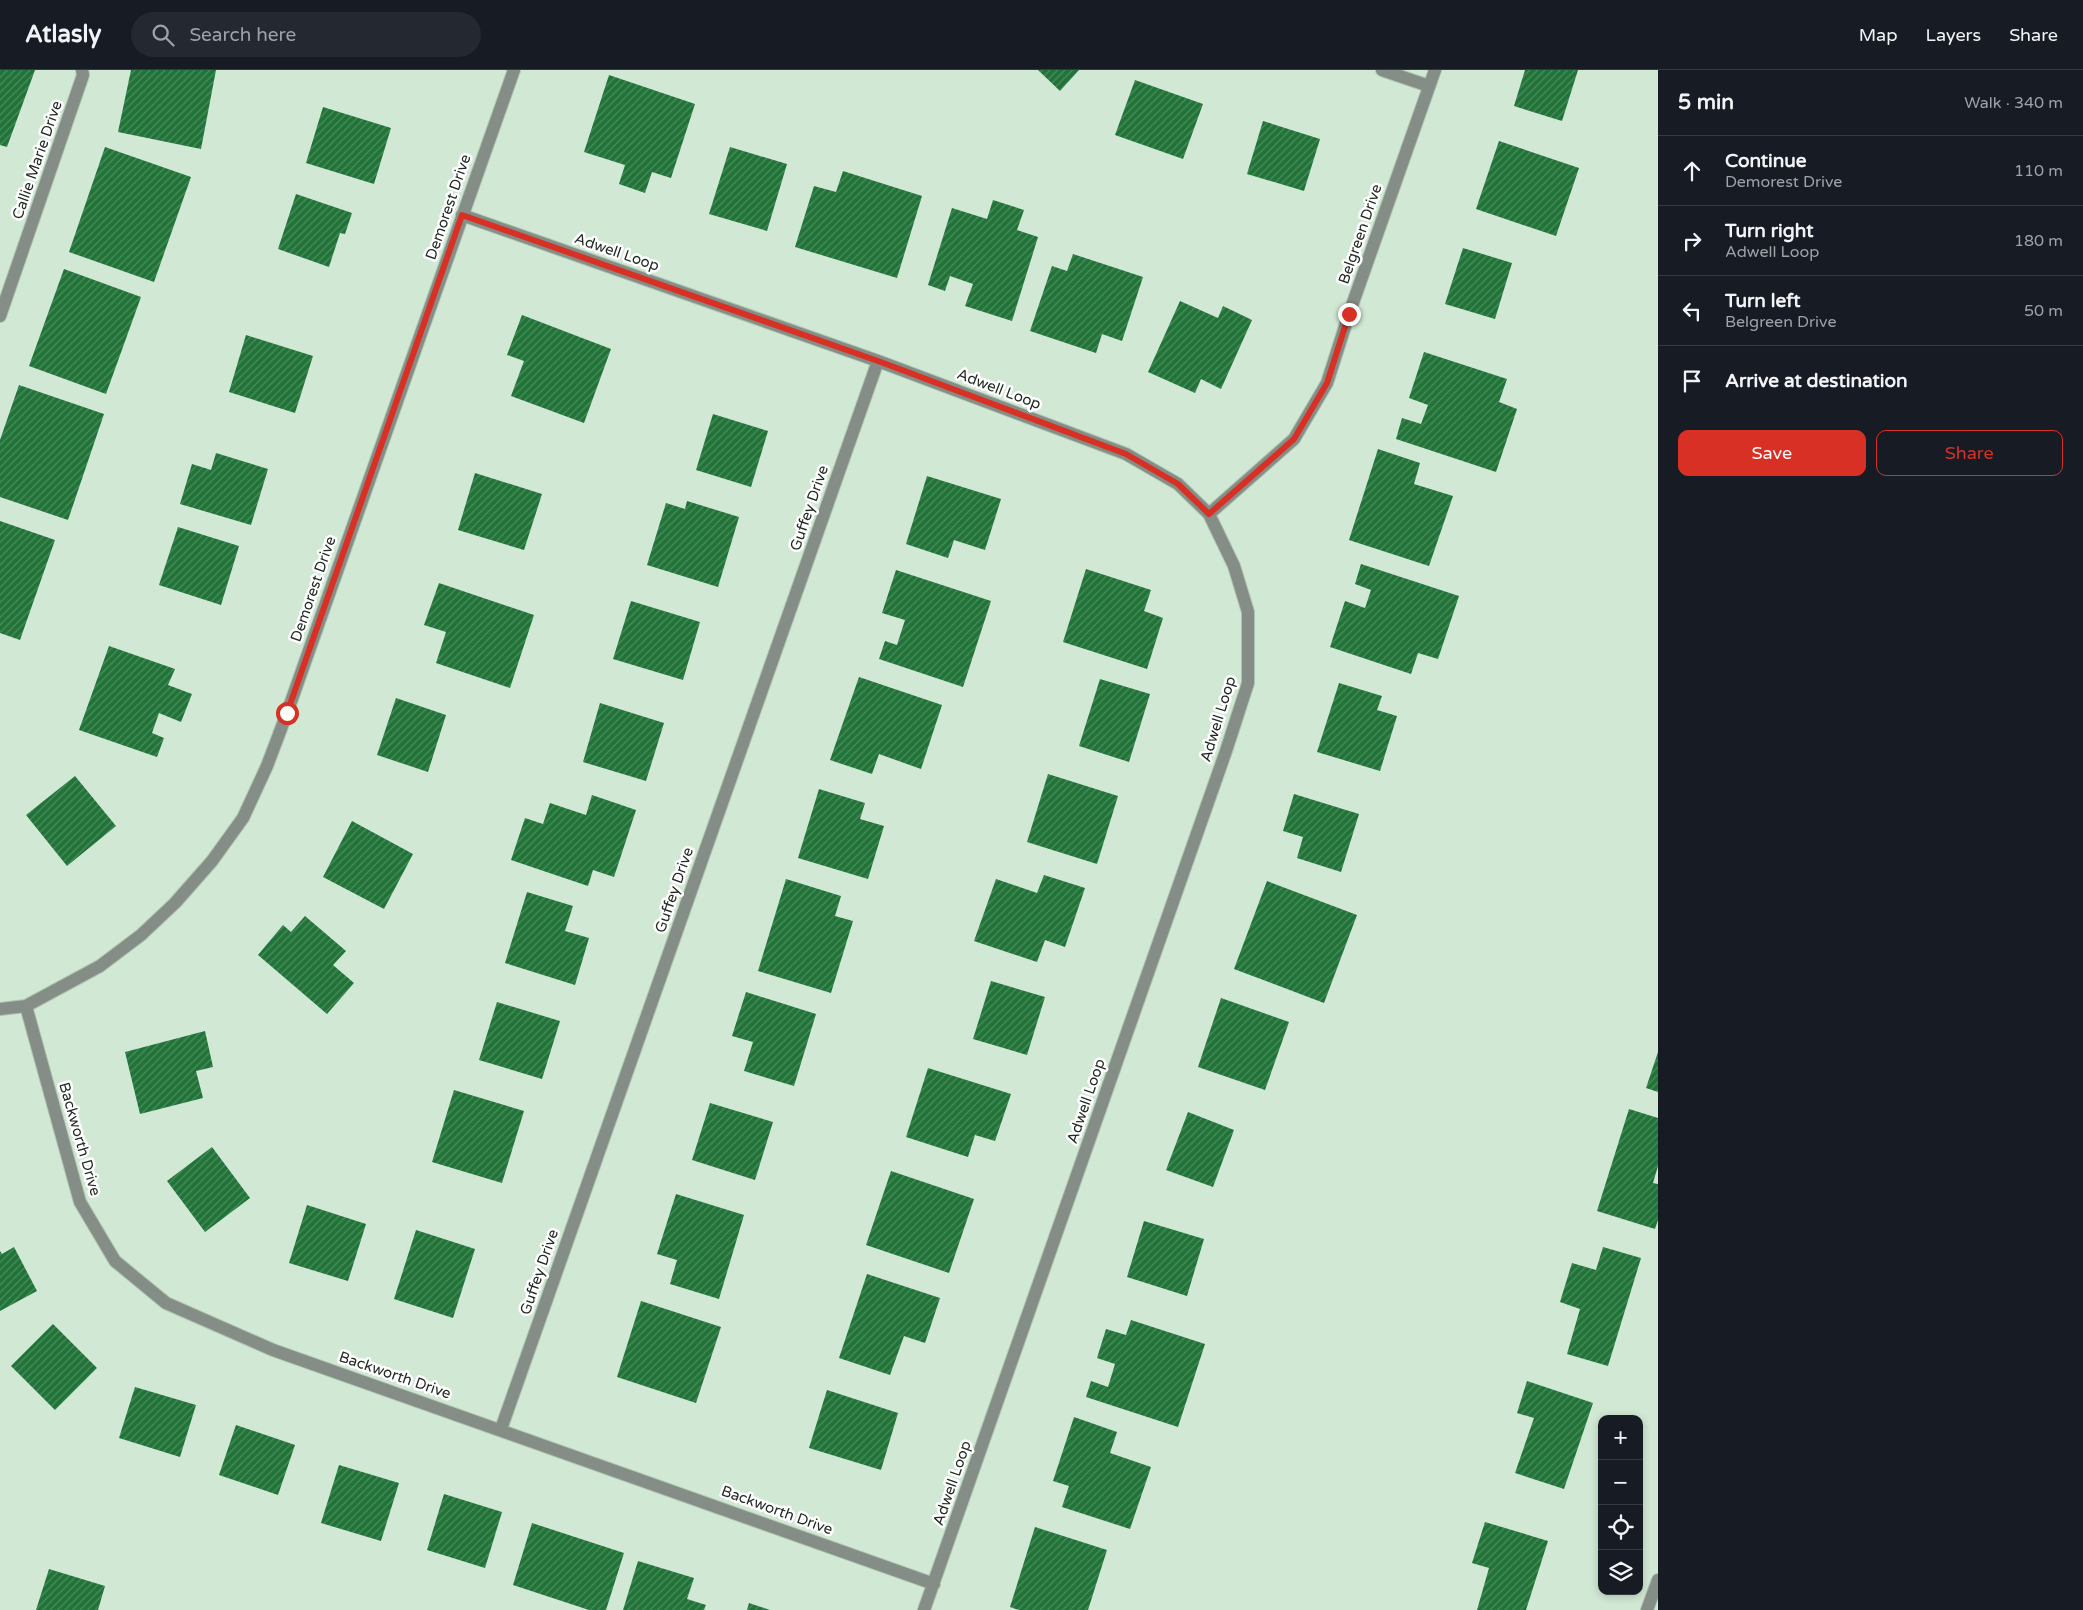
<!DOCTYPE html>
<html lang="en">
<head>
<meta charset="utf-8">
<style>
  :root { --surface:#171b24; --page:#242831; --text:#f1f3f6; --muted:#9ea1a6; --line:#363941; --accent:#d93025 }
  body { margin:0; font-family:"Varela Round",sans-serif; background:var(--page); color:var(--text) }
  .controls { position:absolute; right:15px; bottom:15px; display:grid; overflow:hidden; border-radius:10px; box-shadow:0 2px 8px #0003 }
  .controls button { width:45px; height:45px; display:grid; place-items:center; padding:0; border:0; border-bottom:1px solid var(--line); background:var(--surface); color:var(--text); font:25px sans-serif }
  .stop { position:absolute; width:15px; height:15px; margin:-11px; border:4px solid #d93025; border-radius:50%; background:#fff }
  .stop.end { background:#d93025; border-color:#fff; box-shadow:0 1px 5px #0008 }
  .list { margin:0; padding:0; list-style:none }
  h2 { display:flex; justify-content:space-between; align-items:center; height:65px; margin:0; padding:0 20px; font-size:21px }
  h2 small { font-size:16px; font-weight:400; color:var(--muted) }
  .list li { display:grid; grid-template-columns:32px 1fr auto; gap:15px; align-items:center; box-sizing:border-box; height:70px; padding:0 20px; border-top:1px solid var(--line) }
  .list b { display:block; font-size:19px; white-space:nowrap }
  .list p { margin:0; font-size:16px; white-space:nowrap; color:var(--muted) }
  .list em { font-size:16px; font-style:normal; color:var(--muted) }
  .actions { display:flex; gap:10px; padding:15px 20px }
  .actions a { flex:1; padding:11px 0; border:1px solid var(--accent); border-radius:10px; text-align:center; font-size:18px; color:var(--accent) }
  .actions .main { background:var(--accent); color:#fff }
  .icon { flex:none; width:28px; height:28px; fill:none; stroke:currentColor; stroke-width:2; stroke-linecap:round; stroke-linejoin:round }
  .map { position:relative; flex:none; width:1658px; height:1540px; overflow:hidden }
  header { display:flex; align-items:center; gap:30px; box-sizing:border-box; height:70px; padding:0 25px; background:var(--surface); border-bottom:1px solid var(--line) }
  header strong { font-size:24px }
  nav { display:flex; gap:28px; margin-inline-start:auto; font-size:18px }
  .search { width:350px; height:45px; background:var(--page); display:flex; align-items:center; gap:12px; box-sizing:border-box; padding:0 18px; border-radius:28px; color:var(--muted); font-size:19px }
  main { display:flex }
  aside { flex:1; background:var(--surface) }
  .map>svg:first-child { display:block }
</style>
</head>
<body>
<header>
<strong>Atlasly</strong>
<div class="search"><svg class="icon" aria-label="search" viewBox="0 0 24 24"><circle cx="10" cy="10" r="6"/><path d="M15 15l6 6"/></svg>Search here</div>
<nav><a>Map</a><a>Layers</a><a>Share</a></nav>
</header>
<main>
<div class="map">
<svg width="1658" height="1540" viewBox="0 0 1658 1540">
  <defs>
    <pattern id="building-hatch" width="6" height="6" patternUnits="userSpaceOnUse" patternTransform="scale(1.25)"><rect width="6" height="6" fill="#207438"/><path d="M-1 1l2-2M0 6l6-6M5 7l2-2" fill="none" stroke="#4f8b60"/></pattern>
  </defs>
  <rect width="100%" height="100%" fill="#d1e8d4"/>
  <!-- building -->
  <path fill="url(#building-hatch)" d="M0,0h35l-28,77 -7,-2z
    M131,0h85l-15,79 -83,-17z
    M1038,0h41l-19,21z
    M1525,0h53l-16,51 -48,-15z
    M609,5l86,29 -24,74 -19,-6 -7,21 -26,-9 6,-19 -41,-13z
    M1135,10l68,24 -20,55 -68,-24z
    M323,37l68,21 -17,56 -68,-21z
    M1263,51l57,18 -16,52 -57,-17z
    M1499,71l80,27 -23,68 -80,-27z
    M105,77l86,30 -37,105 -85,-30z
    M730,77l57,17 -20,67 -58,-17z
    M843,101l79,25 -25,82 -102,-31 19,-61 22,6z
    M296,124l56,19 -7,21 -5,-1 -11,34 -51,-18z
    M993,130l31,10 -7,20 21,7 -26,84 -47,-15 8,-22 -23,-8 -5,15 -17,-6 24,-77 35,11z
    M1463,178l49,15 -17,56 -50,-15z
    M1073,184l70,23 -21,64 -20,-7 -6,19 -66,-22 22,-65 15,5z
    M64,199l77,28 -35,97 -77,-28z
    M1180,231l38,17 5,-12 29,14 -31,69 -20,-10 -6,14 -47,-21z
    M522,245l89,34 -27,74 -73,-27 13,-35 -17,-6z
    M246,265l67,21 -18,57 -66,-21z
    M1424,282l83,27 -8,23 18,7 -21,63 -100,-33 6,-21 19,6 7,-19 -19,-7z
    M19,315l85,29 -36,106 -68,-23v-57z
    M713,344l55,17 -17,56 -55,-17z
    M1378,379l42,14 -6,21 39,12 -24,70 -80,-26z
    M216,383l52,16 -17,56 -71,-21 12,-40 19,6z
    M475,403l67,21 -18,56 -66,-20z
    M927,406l74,23 -16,51 -31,-10 -6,18 -42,-14z
    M687,431l52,16 -21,70 -71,-22 19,-62 19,6z
    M0,451l55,19 -35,100 -20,-7z
    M178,457l61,19 -18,59 -62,-20z
    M1361,494l98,32 -21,63 -20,-6 -7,21 -81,-27 15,-46 20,7 6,-18 -16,-6z
    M1086,499l65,21 -7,21 19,7 -16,51 -84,-27z
    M896,500l95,31 -28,86 -84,-28 6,-18 12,4 8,-25 -23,-7z
    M439,513l95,32 -24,73 -74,-25 10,-31 -22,-7z
    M631,531l69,21 -17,58 -70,-21z
    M109,576l66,23 -7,16 24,9 -11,28 -22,-9 -7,20 12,5 -7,19 -78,-27z
    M859,607l83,28 -21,64 -42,-15 -7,20 -42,-14z
    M1100,609l50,15 -21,68 -50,-16z
    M1339,613l43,13 -5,14 20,6 -17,55 -63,-19z
    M396,628l50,17 -18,57 -51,-17z
    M600,633l64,20 -18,58 -63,-19z
    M1048,704l70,22 -21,68 -70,-22z
    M75,706l41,50 -49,40 -41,-51z
    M819,719l46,14 -5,16 24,7 -16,53 -70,-21z
    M1294,724l65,20 -18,58 -44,-14 6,-21 -20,-6z
    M592,725l44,15 -22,67 -21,-7 -5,16 -77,-26 14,-42 18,6 7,-21 36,12z
    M352,751l61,33 -29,55 -61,-32z
    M1044,805l41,13 -20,59 -20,-7 -8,22 -63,-21 22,-62 41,14z
    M786,809l55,17 -6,20 18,5 -22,72 -73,-22z
    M1267,811l90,34 -33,88 -90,-34z
    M527,822l46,14 -8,25 24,7 -14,47 -70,-22z
    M305,846l41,35 -13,14 21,18 -27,31 -69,-59 25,-30 8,7z
    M991,911l54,16 -18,58 -54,-16z
    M746,922l70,22 -22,72 -50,-15 9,-29 -21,-6z
    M1221,928l68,24 -24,68 -67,-23z
    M497,932l63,19 -18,58 -63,-19z
    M205,961l8,36 -17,4 7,27 -63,16 -15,-62z
    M1658,982v40l-12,-4z
    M928,998l83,26 -16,47 -20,-6 -7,22 -62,-20z
    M454,1020l70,21 -22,72 -70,-21z
    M710,1033l63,19 -18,58 -63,-20z
    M1629,1039l29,9v48l-5,17 5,1v36l-3,9 -58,-18z
    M1188,1042l46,18 -21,57 -47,-17z
    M212,1077l38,51 -45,34 -38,-51z
    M891,1101l83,28 -25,74 -83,-28z
    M676,1124l68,21 -25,84 -49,-15 7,-24 -20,-6z
    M307,1135l59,19 -18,57 -59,-18z
    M1144,1151l60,18 -17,57 -60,-19z
    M416,1160l59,19 -22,69 -59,-19z
    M14,1177l23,44 -37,20v-60l2,3z
    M1603,1177l38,11 -33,108 -41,-12 13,-45 -20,-7 12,-39 24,7z
    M867,1204l73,24 -15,45 -21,-7 -14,39 -51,-17z
    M641,1231l80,26 -25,76 -79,-26z
    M1131,1250l74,24 -27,83 -92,-30 5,-16 17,6 7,-23 -18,-6 9,-29 20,6z
    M53,1254l44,44 -42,42 -44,-44z
    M1527,1311l66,22 -29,86 -49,-16 19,-55 -17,-5z
    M135,1317l61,18 -16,52 -61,-19z
    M827,1320l71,23 -17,57 -72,-22z
    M1074,1347l43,15 -7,21 41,14 -21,62 -68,-22 7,-21 -16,-5z
    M236,1355l59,20 -17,50 -59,-20z
    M339,1395l60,18 -18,58 -60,-18z
    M444,1424l58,18 -17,56 -58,-18z
    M1485,1452l63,19 -22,69h-49l12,-42 -17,-5z
    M532,1453l92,30 -18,57h-17l-76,-25z
    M1035,1457l72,23 -19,60h-69l-9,-3z
    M638,1491l56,17 -7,21 19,6 -2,5h-81z
    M49,1499l56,17 -7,24h-62z
    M749,1533l21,7h-23z"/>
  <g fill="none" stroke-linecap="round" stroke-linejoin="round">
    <defs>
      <path id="minor" d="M1382,0l47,16
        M462,145l416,146 248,93 52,30 31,30 25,52 14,46v71l-22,68 -302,859
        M0,246l83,-241 -1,-5
        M1209,444l85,-75 33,-56 22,-69 86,-244
        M26,936l54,196 35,59 51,42 107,47 661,234
        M0,939l26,-3 74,-40 41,-31 34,-32 37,-42 31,-43 24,-52 20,-53 227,-643
        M501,1359l377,-1068
        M1647,1540l11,-30"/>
    </defs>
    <!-- minor casing -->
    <use href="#minor" stroke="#aec2b1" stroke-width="14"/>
    <!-- minor -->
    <use href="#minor" stroke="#848e86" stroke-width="12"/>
  </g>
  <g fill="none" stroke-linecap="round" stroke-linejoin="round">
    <!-- route -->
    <path stroke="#d93025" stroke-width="6" d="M287,643l175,-498 416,146 248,93 52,30 31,30 85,-75 33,-56 22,-69"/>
  </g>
  <g text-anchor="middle" stroke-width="5" stroke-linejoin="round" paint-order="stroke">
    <!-- street labels -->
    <g font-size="15" fill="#232c24" stroke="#fff">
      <text transform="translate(37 90) rotate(-71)" y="5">Callie Marie Drive</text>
      <text transform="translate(448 137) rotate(-71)" y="5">Demorest Drive</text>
      <text transform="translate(1360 164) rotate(-71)" y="5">Belgreen Drive</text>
      <text transform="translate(617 182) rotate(19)" y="5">Adwell Loop</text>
      <text transform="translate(999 319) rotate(21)" y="5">Adwell Loop</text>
      <text transform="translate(809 438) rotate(-71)" y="5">Guffey Drive</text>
      <text transform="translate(313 519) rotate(-71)" y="5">Demorest Drive</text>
      <text transform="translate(1218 649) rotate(-73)" y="5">Adwell Loop</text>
      <text transform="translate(674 820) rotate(-71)" y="5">Guffey Drive</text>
      <text transform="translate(1086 1031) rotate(-71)" y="5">Adwell Loop</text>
      <text transform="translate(80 1069) rotate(74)" y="5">Backworth Drive</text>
      <text transform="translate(539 1202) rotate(-71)" y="5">Guffey Drive</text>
      <text transform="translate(395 1305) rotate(19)" y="5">Backworth Drive</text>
      <text transform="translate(952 1413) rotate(-71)" y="5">Adwell Loop</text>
      <text transform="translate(777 1440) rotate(20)" y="5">Backworth Drive</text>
    </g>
  </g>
</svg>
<div class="controls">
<button>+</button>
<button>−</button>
<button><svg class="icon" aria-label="locate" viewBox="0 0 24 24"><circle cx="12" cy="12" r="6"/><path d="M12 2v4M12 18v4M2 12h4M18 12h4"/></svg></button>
<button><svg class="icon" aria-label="layers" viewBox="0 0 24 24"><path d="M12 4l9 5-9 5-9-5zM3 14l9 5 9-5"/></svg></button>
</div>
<div class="stop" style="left:287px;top:643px"></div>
<div class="stop end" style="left:1349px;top:244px"></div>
</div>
<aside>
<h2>5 min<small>Walk · 340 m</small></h2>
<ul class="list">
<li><svg class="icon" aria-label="ahead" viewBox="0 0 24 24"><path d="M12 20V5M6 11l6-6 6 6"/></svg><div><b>Continue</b><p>Demorest Drive</p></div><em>110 m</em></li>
<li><svg class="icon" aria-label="right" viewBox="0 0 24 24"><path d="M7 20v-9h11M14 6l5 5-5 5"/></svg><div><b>Turn right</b><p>Adwell Loop</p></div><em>180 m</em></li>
<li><svg class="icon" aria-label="left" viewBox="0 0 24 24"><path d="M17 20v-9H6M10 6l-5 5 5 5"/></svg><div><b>Turn left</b><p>Belgreen Drive</p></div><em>50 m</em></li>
<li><svg class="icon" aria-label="arrive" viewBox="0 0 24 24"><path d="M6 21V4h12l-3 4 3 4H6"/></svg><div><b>Arrive at destination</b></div></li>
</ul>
<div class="actions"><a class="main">Save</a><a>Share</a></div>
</aside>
</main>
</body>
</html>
